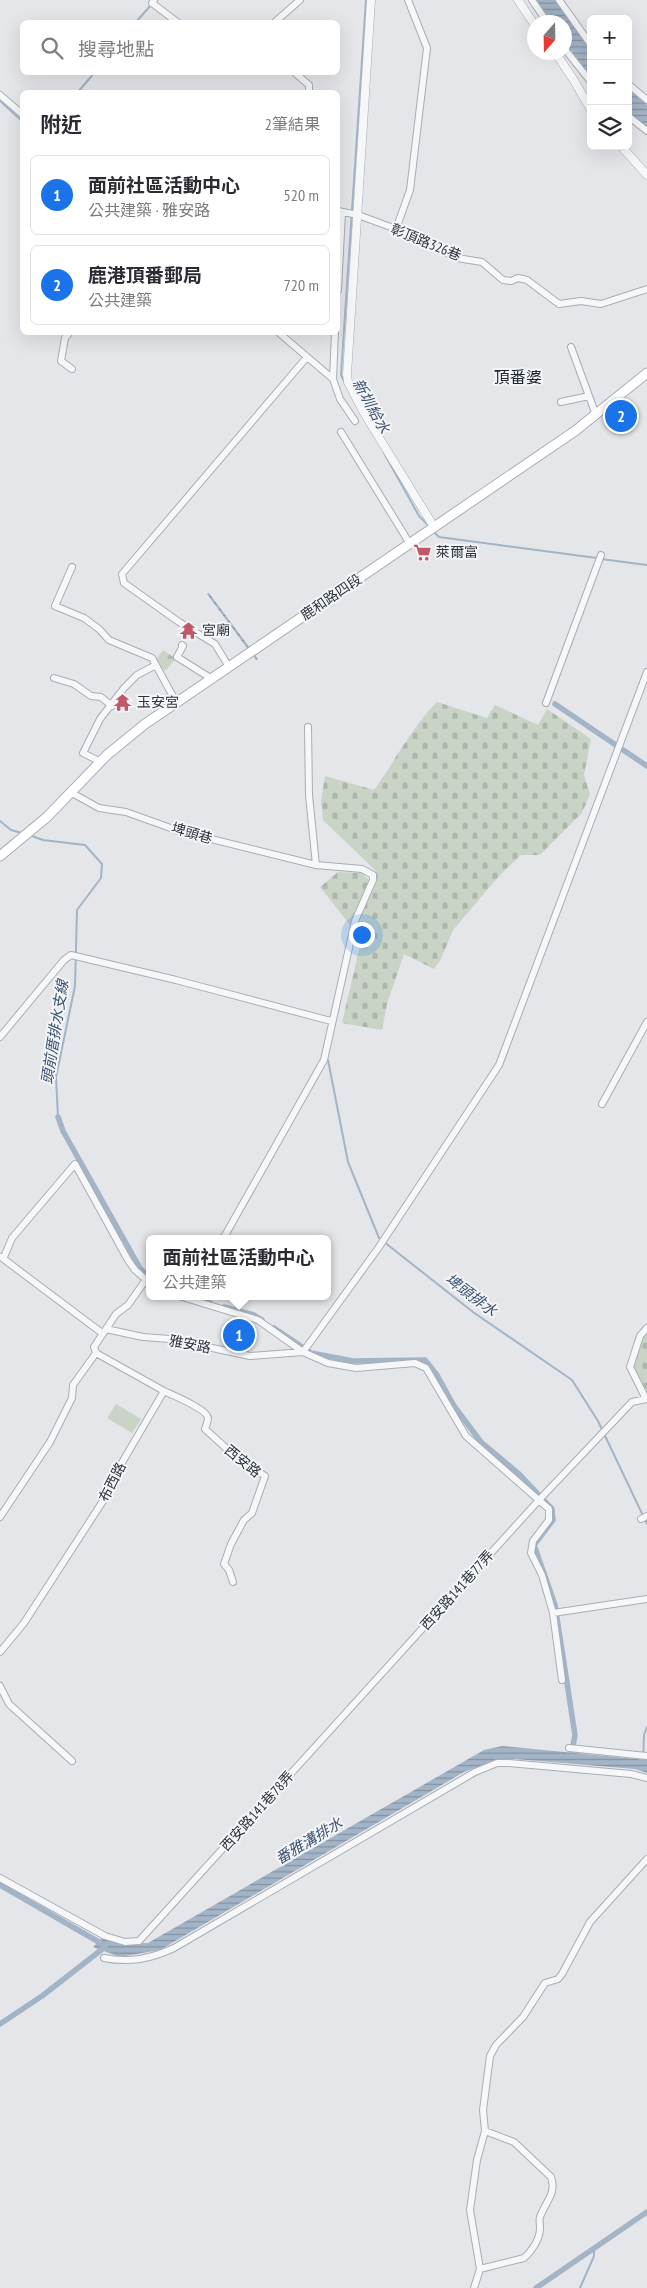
<!DOCTYPE html>
<html lang="zh-TW">
<head>
<meta charset="utf-8">
<style>
  :root { --surface:#fff; --page:#f2f2f3; --text:#2b2b33; --muted:#7c7c81; --line:#e1e1e2; --accent:#1a73e8 }
  body { margin:0; font-family:"PT Sans Narrow","Noto Sans TC",sans-serif; background:var(--page); color:var(--text) }
  .controls { position:absolute; right:15px; top:15px; display:grid; overflow:hidden; border-radius:8px; box-shadow:0 5px 20px #0002 }
  .controls button { width:45px; height:45px; display:grid; place-items:center; padding:0; border:0; border-bottom:1px solid var(--line); background:var(--surface); color:var(--text); font:25px sans-serif }
  .compass { position:absolute; left:527px; top:15px; width:45px; height:45px; border-radius:50%; background:var(--surface); box-shadow:0 5px 20px #0002; rotate:200deg }
  .you { position:absolute; left:361px; top:934px; width:18px; height:18px; margin:-12px; border:4px solid #fff; border-radius:50%; background:#1a73e8; box-shadow:0 0 0 8px #1a73e833 }
  .badge { display:grid; place-items:center; width:32px; height:32px; border-radius:50%; background:var(--accent); color:#fff; font-size:16px; font-weight:700 }
  .pin { position:absolute; translate:-50% -50%; border:2px solid #fff; box-shadow:0 1px 5px #0006 }
  .popup { position:absolute; left:146px; top:1235px; width:185px; height:65px; box-sizing:border-box; display:grid; place-content:center; border-radius:8px; background:var(--surface); filter:drop-shadow(0 1px 4px #0005); font-size:16px; white-space:nowrap; color:var(--muted) }
  .popup b { font-size:19px; color:var(--text) }
  .popup::after { content:''; position:absolute; left:50%; top:100%; margin-left:-10px; border:10px solid transparent; border-top-color:var(--surface) }
  .list { margin:0; padding:0; list-style:none }
  h2 { display:flex; justify-content:space-between; align-items:center; height:65px; margin:0; padding:0 20px; font-size:21px }
  h2 small { font-size:16px; font-weight:400; color:var(--muted) }
  .list li { display:grid; grid-template-columns:32px 1fr auto; gap:15px; align-items:center; box-sizing:border-box; height:80px; margin:0 10px 10px; padding:0 10px; border:1px solid var(--line); border-radius:8px }
  .list b { display:block; font-size:19px; white-space:nowrap }
  .list p { margin:0; font-size:16px; white-space:nowrap; color:var(--muted) }
  .list em { font-size:16px; font-style:normal; color:var(--muted) }
  .icon { flex:none; width:28px; height:28px; fill:none; stroke:currentColor; stroke-width:2; stroke-linecap:round; stroke-linejoin:round }
  .map { position:relative; flex:none; width:647px; height:2288px; overflow:hidden }
  .search { position:absolute; background:var(--surface); box-shadow:0 5px 20px #0002; left:20px; top:20px; width:320px; height:55px; display:flex; align-items:center; gap:12px; box-sizing:border-box; padding:0 18px; border-radius:8px; color:var(--muted); font-size:19px }
  .panel { position:absolute; background:var(--surface); box-shadow:0 5px 20px #0002; left:20px; top:90px; width:320px; height:245px; border-radius:8px }
  .map>svg:first-child { display:block }
</style>
</head>
<body>
<div class="map">
<svg width="647" height="2288" viewBox="0 0 647 2288">
  <defs>
    <pattern id="forest-firs" width="22" height="20" patternUnits="userSpaceOnUse" patternTransform="scale(1.25)"><rect width="22" height="20" fill="#c9d3c6"/><path d="M5 1l3.5 6h-7zM16 11l3.5 6h-7z" fill="#adb6ab"/></pattern>
    <pattern id="cemetery-stones" width="16" height="16" patternUnits="userSpaceOnUse" patternTransform="scale(1.25)"><rect width="16" height="16" fill="#c9d3c6"/><path d="M2 7V4a2 2 0 0 1 4 0v3zM10 15v-3a2 2 0 0 1 4 0v3z" fill="#adb6ab"/></pattern>
    <pattern id="water-rules" width="6" height="5" patternUnits="userSpaceOnUse" patternTransform="scale(1.25)"><rect width="6" height="5" fill="#a3b4c6"/><path d="M0 2.5h6" fill="none" stroke="#8593a2"/></pattern>
  </defs>
  <rect width="100%" height="100%" fill="#e4e6ea"/>
  <!-- forest -->
  <path fill="url(#forest-firs)" d="M163,650l13,9 -11,12 -9,-11z"/>
  <!-- cemetery -->
  <path fill="url(#cemetery-stones)" d="M437,702l50,16 8,-13 43,20 9,-16 44,30 -7,36 6,19 -8,19 -42,42h-19l-21,20 -47,55 -12,29 -7,10 -30,-15 -17,50 -5,26 -40,-7 21,-90 -13,-8 -30,-38 18,-15 24,1 7,7 7,-9 -53,-51 -2,-19 4,-25 49,14c21,-29 38,-63 63,-88z
    M647,1332v59l-15,-27 7,-21z"/>
  <!-- garden -->
  <path fill="#c9d3c6" d="M116,1404l25,15 -9,14 -25,-15z"/>
  <!-- water -->
  <path fill="url(#water-rules)" d="M534,0h24l33,41v38l-26,-33 -1,-24h-15z
    M628,83l19,22v24l-19,-15z
    M209,593l49,66 -2,1 -49,-66z
    M502,1746l145,14v13l-12,-4 -120,-10 -22,2 -29,11 -304,178 -40,7 -27,-10 9,-9 28,6 18,-1 336,-193z"/>
  <g fill="none" stroke-linecap="round" stroke-linejoin="round">
    <!-- stream -->
    <path stroke="#a3b4c6" stroke-width="2" d="M136,22l15,-17
      M78,92l17,-20
      M0,101l22,20
      M345,383l-4,-8 25,-375
      M384,453l35,63 11,11
      M433,531l6,6 158,21
      M601,559l46,6
      M0,821l11,9 11,3
      M29,835l14,5 42,5 17,19 -1,14 -24,32 -2,76 -19,91 2,40
      M328,1060l20,102 31,76 94,74 99,68 26,41 49,103
      M643,1761l1,-26 3,-8
      M580,2288l14,-32v-8"/>
    <!-- canal -->
    <path stroke="#a3b4c6" stroke-width="5.5" d="M555,704l92,62
      M58,1117l5,14 77,137 10,11
      M194,1296l16,7
      M224,1307l30,8 8,5
      M274,1328l37,25 42,8 72,-1 12,15 17,31 27,36 37,31 34,36 1,11 -19,25 21,60 20,130 -3,16
      M0,1885l104,60
      M0,2024l42,-28 63,-49
      M536,2288l111,-76"/>
    <defs>
      <path id="minor" d="M154,0l-2,3 25,19
        M532,0l15,22
        M559,0l32,45
        M275,22l25,-22
        M564,48l27,34
        M294,72l15,13v7
        M628,84l19,16
        M0,95l22,19
        M628,116l19,15
        M338,211l20,4 38,14 61,29 25,4 21,18 8,1 7,-3 9,2 32,24 22,-3 20,3 46,-15
        M396,229l14,-39 17,-142 -19,-48
        M338,290l4,-78
        M70,332l-5,6 -4,23 11,8
        M278,332l55,47 7,20 15,22
        M571,347l18,49
        M333,379l2,-47
        M561,402l28,-6 7,19
        M341,432l69,112
        M72,567l-17,39 29,12 15,11 10,11 43,18 24,44
        M182,645l1,1 -6,11 35,22
        M229,667l-14,-23 -36,-22 -55,-39 -2,-9 185,-217
        M54,678l20,6 17,12 10,1 11,9
        M546,703l55,-148
        M101,762l-18,-9 17,-34 24,-31 13,-13 19,-10
        M72,793l27,15 27,4 53,19 137,34
        M0,1037l64,-77 7,-5 105,25 155,41
        M602,1104l45,-82
        M223,1239l101,-179 31,-139 18,-41v-5l-11,-6 -46,-4 -7,-70 -1,-68
        M1,1257l101,76
        M4,1257l8,-19 63,-74 53,96 7,10 15,13
        M179,1296l79,24 45,32 25,11 28,5 59,-5 11,5 40,68 83,73v11l-16,21 -2,12 11,22 11,38 9,67
        M106,1329l37,8 27,2 80,17 53,-4 76,-105 120,-182 148,-393
        M164,1391c8,4 43,18 44,27 0,3 -2,8 -3,11l33,30 27,17 -13,37 -8,7 -13,24 -7,20 5,6 4,12
        M646,1399l-16,-32 10,-31 7,-8
        M0,1517l50,-75 22,-44 1,-13 23,-32
        M641,1519l6,-3
        M553,1613l94,-14
        M0,1652l24,-29 79,-122 17,-35 44,-75 -68,-38 -2,-6 22,-33 12,-9 17,-24
        M0,1686l9,18 63,57
        M569,1748l78,8
        M0,1878l105,58 20,6 14,-1 400,-441 93,-98 15,-3
        M104,1958c26,5 46,1 70,-10l301,-176 22,-9h12l122,11 16,4
        M480,2269l44,-11c8,-7 16,-19 16,-30 0,-4 -1,-8 0,-11 5,-15 17,-23 11,-40l-37,-35 -29,-11
        M474,2288l6,-19 -10,-59 7,-50 8,-29 -2,-21 7,-54 6,-11 27,-28 22,-34 13,-4 4,-5 28,-52 57,-63"/>
      <path id="tertiary" d="M371,0l-24,374 1,8 16,31 70,114
        M518,0l16,24
        M555,52l20,30 16,28
        M621,146l26,29"/>
      <path id="secondary" d="M0,856l47,-39 60,-62 38,-31 430,-293 72,-58"/>
    </defs>
    <!-- minor casing -->
    <use href="#minor" stroke="#a9adb4" stroke-width="8"/>
    <!-- tertiary casing -->
    <use href="#tertiary" stroke="#a9adb4" stroke-width="9"/>
    <!-- secondary casing -->
    <use href="#secondary" stroke="#a9adb4" stroke-width="11"/>
    <!-- minor -->
    <use href="#minor" stroke="#f6f7f9" stroke-width="6"/>
    <!-- tertiary -->
    <use href="#tertiary" stroke="#f6f7f9" stroke-width="8"/>
    <!-- secondary -->
    <use href="#secondary" stroke="#fff" stroke-width="9"/>
  </g>
  <!-- icons -->
  <defs>
    <symbol id="supermarket-bare" viewBox="-9 -9 18 18"><path d="M-6-5.5h2.5l.6 2H6L4.5 2H-2.5L-4.4-4H-6ZM-1.5 3.2a1.3 1.3 0 1 0 .1 0ZM3 3.2a1.3 1.3 0 1 0 .1 0Z" fill="#c05868" stroke="#f3f5f7" stroke-width="2.5" paint-order="stroke"/></symbol>
    <symbol id="temple-bare" viewBox="-9 -9 18 18"><path d="M0-6L5-2H3V0L6.5 2.5H4V6H1.5V3h-3V6H-4V2.5H-6.5L-3 0V-2H-5Z" fill="#c05868" stroke="#f3f5f7" stroke-width="2.5" paint-order="stroke"/></symbol>
  </defs>
  <g fill-rule="evenodd">
    <use href="#supermarket-bare" x="410" y="540" width="25" height="25"/>
    <use href="#temple-bare" x="176" y="618" width="25" height="25"/>
    <use href="#temple-bare" x="110" y="690" width="25" height="25"/>
  </g>
  <g text-anchor="middle" stroke-width="4" stroke-linejoin="round" paint-order="stroke">
    <!-- street labels -->
    <g font-size="14" fill="#2d3440" stroke="#f3f5f7">
      <text transform="translate(426 242) rotate(22)" y="5">彰頂路326巷</text>
      <text transform="translate(331 597) rotate(-34)" y="5">鹿和路四段</text>
      <text transform="translate(192 833) rotate(16)" y="5">埤頭巷</text>
      <text transform="translate(190 1344) rotate(11)" y="5">雅安路</text>
      <text transform="translate(243 1461) rotate(39)" y="5">西安路</text>
      <text transform="translate(112 1482) rotate(-63)" y="5">布西路</text>
      <text transform="translate(457 1590) rotate(-48)" y="5">西安路141巷77弄</text>
      <text transform="translate(257 1811) rotate(-48)" y="5">西安路141巷78弄</text>
    </g>
    <!-- poi labels -->
    <g font-size="14" fill="#2d3440" stroke="#f3f5f7" text-anchor="start">
      <text x="436" y="557">萊爾富</text>
      <text x="202" y="635">宮廟</text>
      <text x="137" y="707">玉安宮</text>
    </g>
    <!-- water labels -->
    <g font-size="15" font-style="italic" fill="#3c5370" stroke="#f3f5f7">
      <text transform="translate(371 406) rotate(61)" y="5">新圳給水</text>
      <text transform="translate(55 1032) rotate(-81)" y="5">頭前厝排水支線</text>
      <text transform="translate(471 1295) rotate(37)" y="5">埤頭排水</text>
      <text transform="translate(309 1841) rotate(-31)" y="5">番雅溝排水</text>
    </g>
    <!-- quarter labels -->
    <g font-size="16" fill="#1f2531" stroke="#f3f5f7">
      <text x="518" y="383">頂番婆</text>
    </g>
  </g>
</svg>
<div class="controls">
<button>+</button>
<button>−</button>
<button><svg class="icon" aria-label="layers" viewBox="0 0 24 24"><path d="M12 4l9 5-9 5-9-5zM3 14l9 5 9-5"/></svg></button>
</div>
<svg class="compass" viewBox="-18 -18 36 36"><path d="M0-13l5 13h-10z" fill="#e53935"/><path d="M0 13l5-13h-10z" fill="#7c7c81"/></svg>
<div class="you"></div>
<div class="pin badge" style="left:239px;top:1335px">1</div>
<div class="popup"><b>面前社區活動中心</b>公共建築</div>
<div class="pin badge" style="left:621px;top:416px">2</div>
<div class="search"><svg class="icon" aria-label="search" viewBox="0 0 24 24"><circle cx="10" cy="10" r="6"/><path d="M15 15l6 6"/></svg>搜尋地點</div>
<section class="panel">
<h2>附近<small>2筆結果</small></h2>
<ul class="list">
<li><span class="badge">1</span><div><b>面前社區活動中心</b><p>公共建築 · 雅安路</p></div><em>520 m</em></li>
<li><span class="badge">2</span><div><b>鹿港頂番郵局</b><p>公共建築</p></div><em>720 m</em></li>
</ul>
</section>
</div>
</body>
</html>
